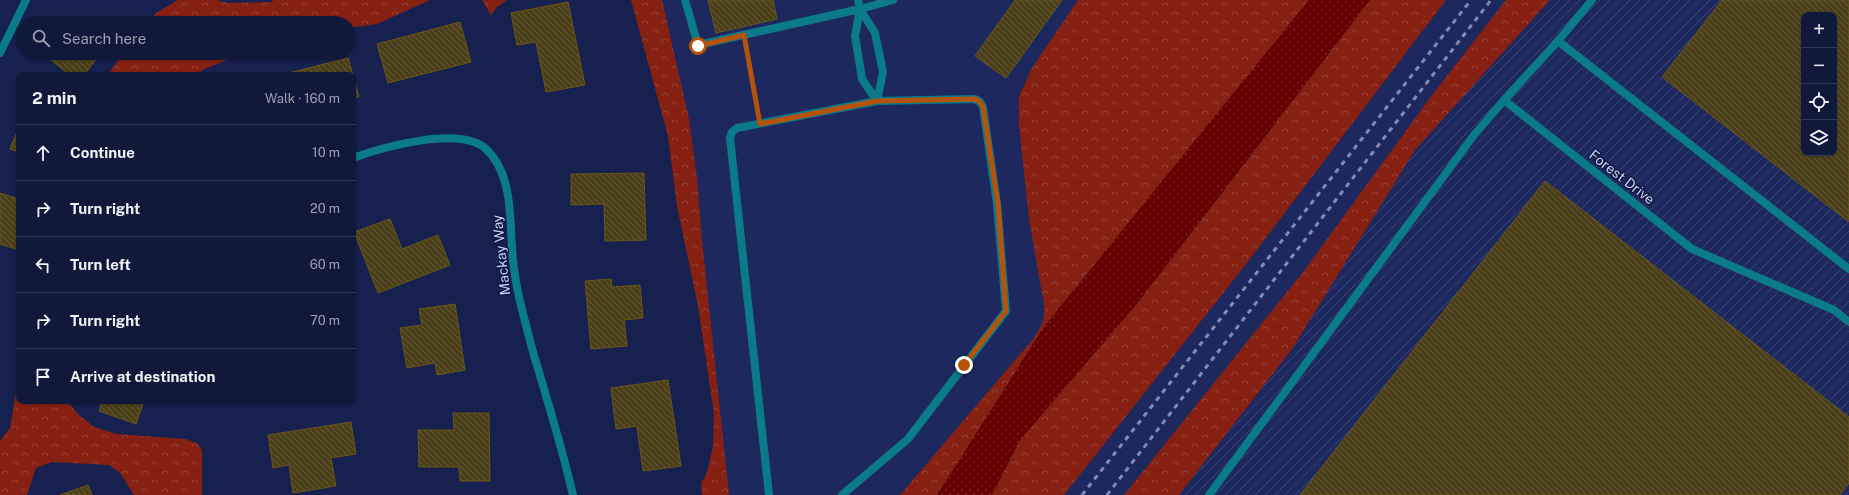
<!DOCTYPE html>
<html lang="en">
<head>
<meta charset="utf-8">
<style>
  :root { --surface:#11193b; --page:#1e2646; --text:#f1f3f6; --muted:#9ca0af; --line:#303855 }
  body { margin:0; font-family:"Public Sans",sans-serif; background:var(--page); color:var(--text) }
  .controls { position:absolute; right:12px; top:12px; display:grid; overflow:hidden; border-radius:8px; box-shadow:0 1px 3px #0004 }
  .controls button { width:36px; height:36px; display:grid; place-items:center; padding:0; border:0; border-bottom:1px solid var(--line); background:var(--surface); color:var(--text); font:20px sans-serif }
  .stop { position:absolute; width:12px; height:12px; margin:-9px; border:3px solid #b45309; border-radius:50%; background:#fff }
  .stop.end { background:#b45309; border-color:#fff; box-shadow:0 1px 4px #0008 }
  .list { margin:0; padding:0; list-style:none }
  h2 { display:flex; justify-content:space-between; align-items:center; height:52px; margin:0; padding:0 16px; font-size:17px }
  h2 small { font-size:13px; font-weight:400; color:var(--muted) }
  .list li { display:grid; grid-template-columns:26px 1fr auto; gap:12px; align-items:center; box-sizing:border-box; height:56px; padding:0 16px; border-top:1px solid var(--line) }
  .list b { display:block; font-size:15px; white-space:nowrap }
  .list em { font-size:13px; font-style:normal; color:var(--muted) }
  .icon { flex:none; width:22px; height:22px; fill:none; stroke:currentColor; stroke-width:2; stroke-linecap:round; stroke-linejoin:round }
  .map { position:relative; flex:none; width:1849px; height:495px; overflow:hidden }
  .search { position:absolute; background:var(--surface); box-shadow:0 1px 3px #0004; left:16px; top:16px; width:340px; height:44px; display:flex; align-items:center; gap:10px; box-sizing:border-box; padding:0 14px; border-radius:22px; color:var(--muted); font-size:15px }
  .panel { position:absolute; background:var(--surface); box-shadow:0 1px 3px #0004; left:16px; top:72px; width:340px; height:332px; border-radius:8px }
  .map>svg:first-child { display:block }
</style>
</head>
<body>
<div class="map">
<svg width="1849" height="495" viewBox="0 0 1849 495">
  <defs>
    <pattern id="industrial-furrows" width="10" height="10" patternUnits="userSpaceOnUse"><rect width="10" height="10" fill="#1d295e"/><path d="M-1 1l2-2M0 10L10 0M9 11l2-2" fill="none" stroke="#3c4776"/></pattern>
    <pattern id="grass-dots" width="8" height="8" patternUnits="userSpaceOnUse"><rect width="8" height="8" fill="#650100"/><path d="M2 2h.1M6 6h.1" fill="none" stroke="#7a2526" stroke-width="1.8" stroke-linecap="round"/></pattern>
    <pattern id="forest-crowns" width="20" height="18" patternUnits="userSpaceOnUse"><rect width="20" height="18" fill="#862013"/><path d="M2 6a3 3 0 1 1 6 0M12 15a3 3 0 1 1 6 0" fill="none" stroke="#964036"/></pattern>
    <pattern id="building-back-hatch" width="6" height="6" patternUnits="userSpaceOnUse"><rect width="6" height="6" fill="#4b3f1a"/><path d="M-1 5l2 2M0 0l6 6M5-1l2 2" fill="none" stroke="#645a3c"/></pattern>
  </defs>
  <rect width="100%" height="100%" fill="#17214f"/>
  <!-- built -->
  <path fill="#1d295e" d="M654,0h424l-46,68 -13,28 35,218 -154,181h-171l-53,-396z
    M1446,0h60l-74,95 -124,171 -184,229h-60l179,-227z"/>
  <!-- industrial -->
  <path fill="url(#industrial-furrows)" fill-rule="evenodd" d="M1550,0h299v495h-670l113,-146 123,-199zM1804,15h30v138h-30z"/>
  <!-- grass -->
  <path fill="url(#grass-dots)" d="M1299,0h71l-234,305 -116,135 -28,55h-55l106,-167 238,-295z"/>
  <!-- forest -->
  <path fill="url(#forest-crowns)" d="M178,0h38l12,3 43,-1 3,-2h156l-53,24 -28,4v-5h-202l9,-10z
    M482,0h25l-10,7 -6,8z
    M631,0h31l27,119 8,59 5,62 27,255h-27l-1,-12 6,-10 6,-27 1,-32 -16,-108 -21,-100 -9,-70z
    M1078,0h231l-266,328 -106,167h-37l133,-156c9,-14 12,-18 11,-35l-15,-85 -10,-93v-30l13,-28z
    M1370,0h76l-203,268 -179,227h-72l28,-55 116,-135z
    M1506,0h44l-135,150 -123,199 -113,146h-55l179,-223 129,-177z
    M123,53h123l-42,16 -8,6h-88z
    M19,385v16h48l12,14 15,12 23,7 68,5 12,4 5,7v45h-68l-14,-22 -11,-8 -57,-3 -16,6 -9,27h-27v-54l10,-13 6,-35z"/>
  <!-- building -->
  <path fill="url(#building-back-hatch)" stroke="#6b5614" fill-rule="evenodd" d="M708,0h65l4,19 -61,14z
    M1015,0h47l-56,78 -31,-22z
    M1722,0h127v222l-187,-145zM1804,15h30v138h-30z
    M568,2l17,83 -39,7 -10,-50 -19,3 -6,-32z
    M460,22l11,40 -83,21 -11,-39z
    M57,53h44l-17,22h-14l-19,-15z
    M348,58l5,17h-72z
    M353,75l6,22 -6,1z
    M19,127v25l-9,-3z
    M644,173l2,67 -41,1 -1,-37 -33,1v-31z
    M1545,181l304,236v66l-9,12h-540z
    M0,193l19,6v51l-19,-6z
    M390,219l12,30 36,-14 12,30 -72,28 -24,-61z
    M611,279l1,8 28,-2 3,33 -19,2 3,26 -36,3 -6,-68z
    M455,304l10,66 -28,5 -2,-12 -28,5 -7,-40 22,-3 -3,-16z
    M668,380l13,86 -38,5 -6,-45 -21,3 -5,-41z
    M102,401h42l-8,23 -37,-13z
    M453,413h36l1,68h-30l-1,-14h-40l-1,-37h36z
    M351,422l5,32 -25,4 5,28 -43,7 -4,-28 -16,3 -5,-33z
    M88,485l4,10h-32z"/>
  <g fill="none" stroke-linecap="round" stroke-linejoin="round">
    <!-- path -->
    <path stroke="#4e5881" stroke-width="2.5" stroke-dasharray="3 3" stroke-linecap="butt" d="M747,51l10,56"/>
    <!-- lane -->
    <path stroke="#0b7a89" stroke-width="8" d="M685,0l13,45 162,-36 33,-9
      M858,0l2,9 15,24 8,39 -6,29
      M860,9l-5,27 7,43 15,22
      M1558,41l291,228
      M769,495l-39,-357 2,-6 5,-4 140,-27 98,-2 5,3 3,5 14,97 9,107 -98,128 -66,56
      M1209,495l265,-360 30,-35"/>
    <!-- street -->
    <path stroke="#0b7a89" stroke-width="8" d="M1592,0l-34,41 -54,59 188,149 142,61 15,12
      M0,53l26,-53
      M353,158c30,-11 105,-32 132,-10 30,27 24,76 28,112 3,31 12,61 20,92 14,47 29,95 40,143"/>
    <!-- rail -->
    <path stroke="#828cb0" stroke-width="3" stroke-dasharray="5 5" stroke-linecap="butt" d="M1082,495l389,-495
      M1107,495l384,-495"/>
  </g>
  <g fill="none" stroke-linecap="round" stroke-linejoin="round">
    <!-- route -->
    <path stroke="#b45309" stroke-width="5" d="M698,46l46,-11 16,89 117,-23 98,-2 5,3 3,5 15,97 8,107 -42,54"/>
  </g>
  <g text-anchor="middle" stroke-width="3" stroke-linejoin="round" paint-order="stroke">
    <!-- street labels -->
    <g font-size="14" fill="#c9d3f1" stroke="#0f1744">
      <text transform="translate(1622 177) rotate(38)" y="5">Forest Drive</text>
      <text transform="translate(501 255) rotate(-96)" y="5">Mackay Way</text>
    </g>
  </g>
</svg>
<div class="controls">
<button>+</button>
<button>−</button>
<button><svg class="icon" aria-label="locate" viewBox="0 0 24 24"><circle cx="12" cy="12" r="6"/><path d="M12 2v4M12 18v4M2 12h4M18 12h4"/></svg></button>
<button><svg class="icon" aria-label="layers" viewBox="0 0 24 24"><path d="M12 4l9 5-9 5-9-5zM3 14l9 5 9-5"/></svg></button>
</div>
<div class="stop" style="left:698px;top:46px"></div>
<div class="stop end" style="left:964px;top:365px"></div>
<div class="search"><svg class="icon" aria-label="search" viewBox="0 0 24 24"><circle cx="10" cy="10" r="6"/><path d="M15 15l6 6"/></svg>Search here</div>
<section class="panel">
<h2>2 min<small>Walk · 160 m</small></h2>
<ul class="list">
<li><svg class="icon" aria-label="ahead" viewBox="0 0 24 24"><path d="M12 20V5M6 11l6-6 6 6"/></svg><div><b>Continue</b></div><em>10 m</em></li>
<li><svg class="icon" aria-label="right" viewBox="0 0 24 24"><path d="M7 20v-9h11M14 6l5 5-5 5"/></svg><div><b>Turn right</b></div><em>20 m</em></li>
<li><svg class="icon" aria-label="left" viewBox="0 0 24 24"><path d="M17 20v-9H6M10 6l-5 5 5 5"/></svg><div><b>Turn left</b></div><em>60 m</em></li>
<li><svg class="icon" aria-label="right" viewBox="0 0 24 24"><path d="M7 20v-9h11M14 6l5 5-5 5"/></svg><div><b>Turn right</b></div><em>70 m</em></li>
<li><svg class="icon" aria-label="arrive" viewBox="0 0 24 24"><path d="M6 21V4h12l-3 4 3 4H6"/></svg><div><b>Arrive at destination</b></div></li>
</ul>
</section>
</div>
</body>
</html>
